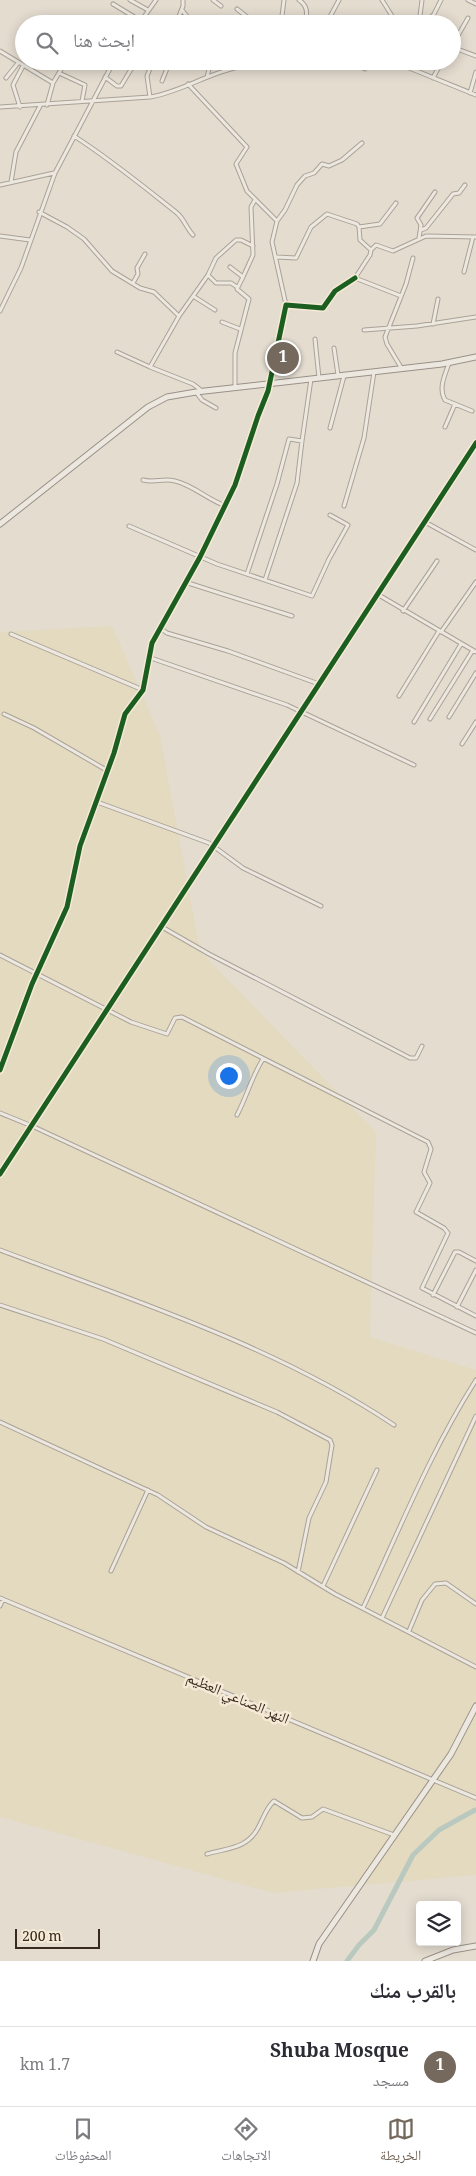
<!DOCTYPE html>
<html lang="ar">
<head>
<meta charset="utf-8">
<style>
  :root { --surface:#fff; --page:#f7f7f7; --text:#2b2b33; --muted:#7c7c81; --line:#e1e1e2; --accent:#75685d }
  body { margin:0; font-family:Georgia,"Noto Naskh Arabic",serif; background:var(--page); color:var(--text); direction:rtl }
  .controls { position:absolute; right:15px; bottom:15px; display:grid; overflow:hidden; border-radius:5px; box-shadow:0 2px 12px #0003 }
  .controls button { width:45px; height:45px; display:grid; place-items:center; padding:0; border:0; border-bottom:1px solid var(--line); background:var(--surface); color:var(--text); font:25px sans-serif }
  .scale { position:absolute; left:15px; bottom:12px; width:85px; box-sizing:border-box; padding-left:5px; border:2px solid #392a20; border-top:0; font-size:14px; line-height:18px; white-space:nowrap; color:#392a20; -webkit-text-stroke:4px #f5ead6; paint-order:stroke }
  .you { position:absolute; left:228px; top:1075px; width:18px; height:18px; margin:-12px; border:4px solid #fff; border-radius:50%; background:#1a73e8; box-shadow:0 0 0 8px #1a73e833 }
  .badge { display:grid; place-items:center; width:32px; height:32px; border-radius:50%; background:var(--accent); color:#fff; font-size:16px; font-weight:700 }
  .pin { position:absolute; translate:-50% -50%; border:2px solid #fff; box-shadow:0 1px 5px #0006 }
  .list { margin:0; padding:0; list-style:none }
  h2 { display:flex; justify-content:space-between; align-items:center; height:65px; margin:0; padding:0 20px; font-size:21px }
  h2 small { font-size:16px; font-weight:400; color:var(--muted) }
  .list li { display:grid; grid-template-columns:32px 1fr auto; gap:15px; align-items:center; box-sizing:border-box; height:80px; padding:0 20px; border-top:1px solid var(--line) }
  .list b { display:block; font-size:19px; white-space:nowrap }
  .list p { margin:0; font-size:16px; white-space:nowrap; color:var(--muted) }
  .list em { font-size:16px; font-style:normal; color:var(--muted) }
  .icon { flex:none; width:28px; height:28px; fill:none; stroke:currentColor; stroke-width:2; stroke-linecap:round; stroke-linejoin:round }
  .map { position:relative; flex:none; width:476px; height:1961px; overflow:hidden; direction:ltr }
  .search { position:absolute; background:var(--surface); box-shadow:0 2px 12px #0003; left:15px; right:15px; top:15px; height:55px; display:flex; align-items:center; gap:12px; box-sizing:border-box; padding:0 18px; border-radius:28px; color:var(--muted); font-size:19px }
  .sheet { height:145px; background:var(--surface) }
  nav { display:flex; justify-content:space-around; align-items:center; box-sizing:border-box; height:70px; border-top:1px solid var(--line); background:var(--surface); font-size:14px; color:var(--muted) }
  nav a { display:grid; justify-items:center; gap:2px }
  nav .on { color:var(--accent) }
  .map>svg:first-child { display:block }
</style>
</head>
<body>
<div class="map">
<svg width="476" height="1961" viewBox="0 0 476 1961">
  <rect width="100%" height="100%" fill="#e4dccf"/>
  <!-- farmland -->
  <path fill="#e3dac0" d="M112,626l48,109 40,216 176,181 -6,205 106,33v505l-203,18 -273,-76v-1185z"/>
  <g fill="none" stroke-linecap="round" stroke-linejoin="round">
    <!-- river -->
    <path stroke="#b9c9bf" stroke-width="5" d="M347,1961l12,-16 15,-15 39,-75 26,-25 36,-20"/>
    <defs>
      <path id="street" d="M130,0l18,10
        M213,0l8,6
        M299,0c9,6 9,15 5,24
        M382,0l10,16 -2,8
        M468,0l8,4
        M113,4l28,17
        M237,9l19,15
        M182,10l11,14
        M139,24l17,-24
        M176,24l7,-18v-6
        M281,24l3,-24
        M326,24l13,-24
        M419,24l3,-24
        M424,24l10,-10 7,-14
        M452,46l16,-28
        M452,47l24,9
        M0,51l53,32 -6,22
        M54,61l8,6
        M176,61l10,5
        M312,61l13,5 4,-5
        M353,61l1,3 11,5 5,-8
        M392,61l84,34
        M59,73l26,12 -3,16
        M105,77l12,9h4l15,-25
        M207,77l4,-16
        M6,78l12,-15
        M433,78l9,-17
        M162,81l8,-20
        M53,83l13,-22
        M188,84l59,63 -11,17 11,27 30,30 -5,21 14,63
        M470,93l6,-21
        M150,97l-3,-21 6,-15
        M0,107l150,-10c31,-5 58,-24 89,-30 16,-3 46,1 57,-6
        M20,107l-7,-22 10,-19
        M74,136c36,23 69,50 103,77 7,6 10,16 16,22
        M11,182l5,-30 24,-46
        M0,185l54,-12
        M39,212l28,15 17,12 28,32 28,17 14,4 25,24 -29,51 43,17 9,7
        M277,221l8,-11 12,-25 8,-9 9,-3 8,-9 7,2 13,-6 20,-17
        M359,227l21,-3 16,-21
        M421,230l5,-2 27,-34 6,-1 6,-8
        M0,236l30,4
        M419,238l2,-13 -4,-7 18,-26
        M277,257l19,1 15,-31 16,-13 30,10 2,3 1,13 11,10
        M230,267l13,10 -6,12 12,10 -14,54v35
        M464,272l9,-35
        M208,275l8,8h15l6,4
        M243,277l10,-22 -2,-48 4,-7
        M133,283l5,-9 -1,-6 8,-14
        M193,296l22,14
        M401,296l-46,-18 15,-23 1,-5 5,-5 17,6 33,-15 50,1
        M0,311l21,-43 34,-95 59,-112
        M179,316l29,-41 8,-17 20,-18h5l12,6
        M222,322l18,7
        M433,324l5,-25
        M364,330l53,-4 59,-9
        M315,339l4,39
        M334,348l4,27
        M117,352l33,15
        M449,363c-4,12 -11,25 -4,37l27,11
        M402,369l-15,-25 -2,-7 21,-53 7,-26
        M196,392l6,8 14,8
        M445,427l10,-23
        M330,428l14,-52
        M143,480c11,3 21,-2 32,1 18,4 33,19 51,25
        M344,506l20,-68 10,-66
        M425,522l51,28
        M129,526l88,38 95,32 17,-37 19,-34 -18,-10
        M247,574l30,-90 12,-45 13,2 9,-62
        M265,580l32,-97 5,-42
        M185,582l107,34
        M377,594l99,58
        M403,611l34,-50
        M160,628l7,5 61,18 91,33
        M441,632l35,-50
        M11,634l132,56
        M148,657l139,48 127,60
        M399,696l40,-65
        M4,714l30,14 74,43
        M449,717l27,-44
        M430,719l43,-69
        M414,722l47,-78
        M462,744l14,-22
        M97,802l112,41 34,25 78,38
        M162,927l47,27 201,104h6l6,-12
        M0,955l131,67 36,12 8,-16 7,-1 246,125 3,7 -7,23 6,11 -14,29 28,16 4,5 -26,55 54,28
        M0,1070l32,-86 35,-77 13,-61 34,-93 11,-39 18,-24 9,-47 48,-86 35,-72 23,-69 10,-25 18,-86 37,3 12,-17 20,-13
        M0,1113l32,13 444,207
        M237,1115c10,-19 15,-39 26,-56
        M0,1174l476,-731
        M0,1250c132,50 276,96 394,175
        M433,1295l22,-43h4l17,9
        M0,1305l103,34 174,73 53,28 2,5 -6,37 -17,36 -11,54
        M457,1307l19,-37
        M0,1422l158,73 48,32 78,36 51,31 141,73
        M111,1571l37,-81
        M323,1586l54,-116
        M0,1598l476,200
        M0,1606l3,-7
        M363,1608c36,-77 67,-156 113,-228
        M382,1618l94,-202
        M409,1631l13,-31 13,-16 11,-1 30,21
        M207,1854c20,-6 40,-5 51,-26 5,-9 8,-20 16,-27l28,17 10,-1 11,-8 71,26"/>
      <path id="secondary" d="M0,524l148,-117 19,-10 29,-5 246,-28 34,-7
        M313,1961l6,-17 132,-190 25,-48
        M425,1961l28,-11 23,-4"/>
    </defs>
    <!-- street casing -->
    <use href="#street" stroke="#aaa297" stroke-width="5"/>
    <!-- secondary casing -->
    <use href="#secondary" stroke="#999188" stroke-width="7"/>
    <!-- street -->
    <use href="#street" stroke="#ece8e0" stroke-width="3"/>
    <!-- secondary -->
    <use href="#secondary" stroke="#ece8e0" stroke-width="5"/>
    <defs>
      <path id="cycleway" d="M0,1070l32,-86 35,-77 13,-61 34,-93 11,-39 18,-24 9,-47 48,-86 35,-72 23,-69 10,-25 18,-86 37,3 12,-17 20,-13
        M0,1174l476,-731"/>
    </defs>
    <!-- cycleway casing -->
    <use href="#cycleway" stroke="#f5ead6" stroke-width="8"/>
    <!-- cycleway -->
    <use href="#cycleway" stroke="#1b5e20" stroke-width="5"/>
  </g>
  <g text-anchor="middle" stroke-width="5" stroke-linejoin="round" paint-order="stroke">
    <!-- street labels -->
    <g font-size="15" fill="#392a20" stroke="#f5ead6">
      <text transform="translate(238 1698) rotate(23)" y="5">النهر الصناعي العظيم</text>
    </g>
  </g>
</svg>
<div class="controls">
<button><svg class="icon" aria-label="layers" viewBox="0 0 24 24"><path d="M12 4l9 5-9 5-9-5zM3 14l9 5 9-5"/></svg></button>
</div>
<div class="scale">200 m</div>
<div class="you"></div>
<div class="pin badge" style="left:283px;top:358px">1</div>
<div class="search"><svg class="icon" aria-label="search" viewBox="0 0 24 24"><circle cx="10" cy="10" r="6"/><path d="M15 15l6 6"/></svg>ابحث هنا</div>
</div>
<section class="sheet">
<h2>بالقرب منك<small></small></h2>
<ul class="list">
<li><span class="badge">1</span><div><b>Shuba Mosque</b><p>مسجد</p></div><em>1.7 km</em></li>
</ul>
</section>
<nav>
<a class="on"><svg class="icon" aria-label="map" viewBox="0 0 24 24"><path d="M3 6l6-2 6 2 6-2v14l-6 2-6-2-6 2zM9 4v14M15 6v14"/></svg>الخريطة</a>
<a><svg class="icon" aria-label="directions" viewBox="0 0 24 24"><path d="M12 3l9 9-9 9-9-9zM9 14v-3h6M13 9l2 2-2 2"/></svg>الاتجاهات</a>
<a><svg class="icon" aria-label="saved" viewBox="0 0 24 24"><path d="M7 4h10v16l-5-4-5 4z"/></svg>المحفوظات</a>
</nav>
</body>
</html>
